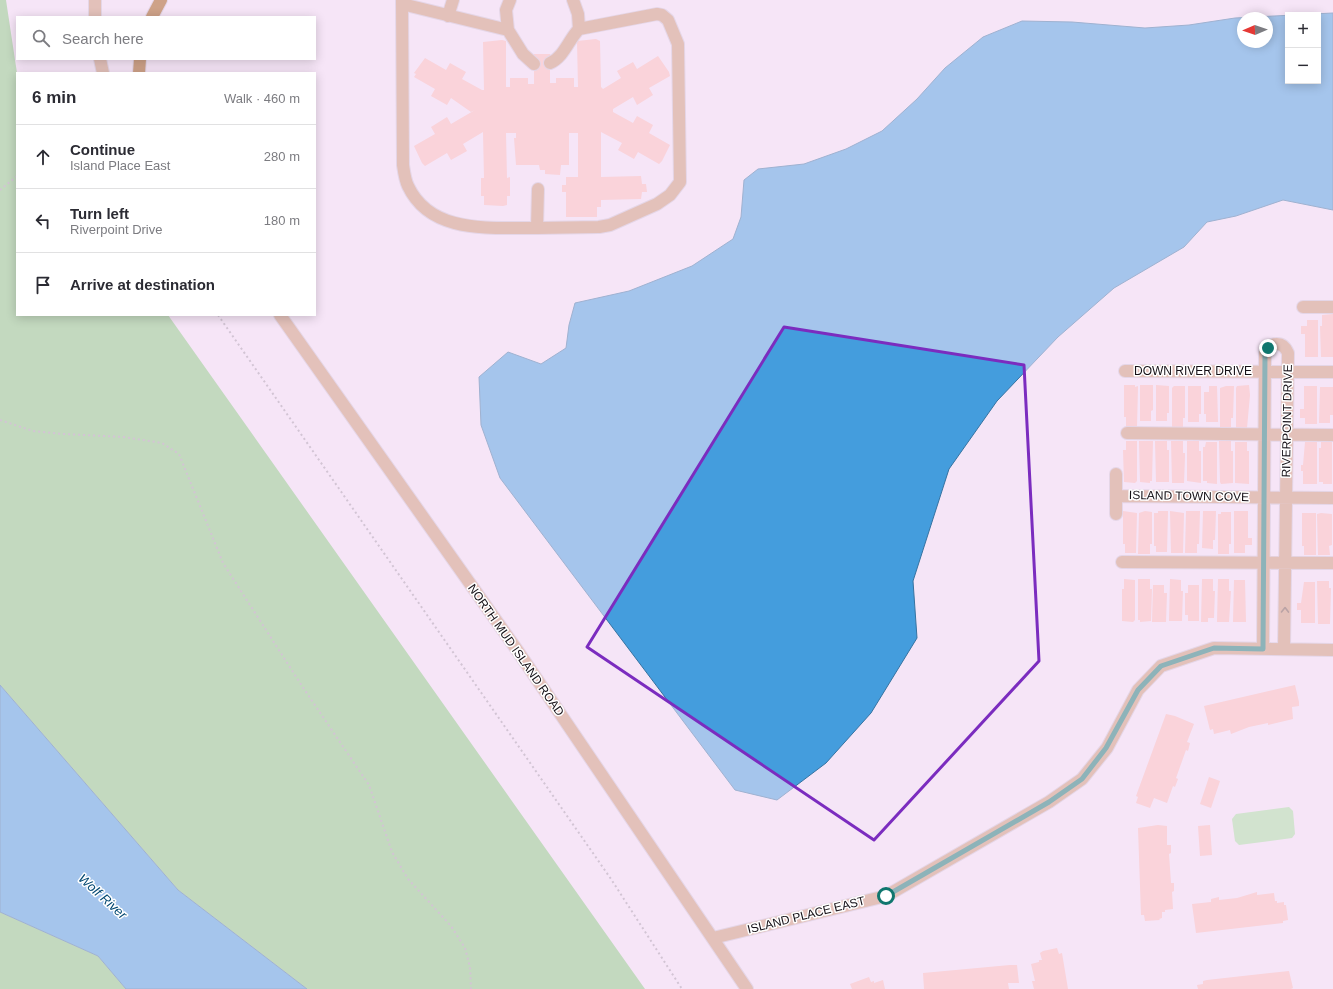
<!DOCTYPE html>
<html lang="en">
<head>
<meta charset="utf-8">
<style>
  :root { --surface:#fff; --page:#f7f7f7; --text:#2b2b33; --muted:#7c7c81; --line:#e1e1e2 }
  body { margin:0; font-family:Helvetica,sans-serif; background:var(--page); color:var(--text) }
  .controls { position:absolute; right:12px; top:12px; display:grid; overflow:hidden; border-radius:0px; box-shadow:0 2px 10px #0003 }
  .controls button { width:36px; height:36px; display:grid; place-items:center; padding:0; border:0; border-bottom:1px solid var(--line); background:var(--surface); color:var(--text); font:20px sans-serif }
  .compass { position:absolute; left:1237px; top:12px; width:36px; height:36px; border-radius:50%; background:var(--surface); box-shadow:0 2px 10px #0003; rotate:268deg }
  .stop { position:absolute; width:12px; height:12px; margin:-9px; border:3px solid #0f766e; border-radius:50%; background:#fff }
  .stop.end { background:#0f766e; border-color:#fff; box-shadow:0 1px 4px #0008 }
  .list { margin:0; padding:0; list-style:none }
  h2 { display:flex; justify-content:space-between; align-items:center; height:52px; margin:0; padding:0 16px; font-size:17px }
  h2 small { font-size:13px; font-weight:400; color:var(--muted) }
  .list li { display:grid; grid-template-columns:26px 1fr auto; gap:12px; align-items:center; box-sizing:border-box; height:64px; padding:0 16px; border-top:1px solid var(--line) }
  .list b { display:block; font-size:15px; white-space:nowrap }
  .list p { margin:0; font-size:13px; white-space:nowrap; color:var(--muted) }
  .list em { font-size:13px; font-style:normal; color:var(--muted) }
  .icon { flex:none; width:22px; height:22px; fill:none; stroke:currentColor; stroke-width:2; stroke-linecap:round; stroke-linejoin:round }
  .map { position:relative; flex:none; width:1333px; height:989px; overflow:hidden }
  .search { position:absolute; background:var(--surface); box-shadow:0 2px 10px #0003; left:16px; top:16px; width:300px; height:44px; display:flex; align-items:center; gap:10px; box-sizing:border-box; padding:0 14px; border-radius:0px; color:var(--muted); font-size:15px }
  .panel { position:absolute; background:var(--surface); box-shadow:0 2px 10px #0003; left:16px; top:72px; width:300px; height:244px; border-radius:0px }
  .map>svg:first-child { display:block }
</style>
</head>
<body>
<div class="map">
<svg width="1333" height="989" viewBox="0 0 1333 989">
  <rect width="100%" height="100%" fill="#f5e5f7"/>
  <!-- green -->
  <path fill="#a6df9d" d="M1289,807l4,4 2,23 -3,4 -53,7 -4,-4 -3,-22 4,-5z"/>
  <!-- forest -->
  <path fill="#86c97b" d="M0,0h6l11,73v242h151l477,674h-338l-129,-99 -178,-205z
    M0,912l98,44 28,33h-126z"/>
  <!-- water -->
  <path fill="#449ddd" stroke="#3673a1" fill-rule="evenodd" d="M1333,13v197l-50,-10 -47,16 -29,6 -23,25 -70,41 -56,49 -61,64 -48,68 -36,112 4,57 -46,75 -45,50 -49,37 -42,-10 -235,-312 -19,-53 -2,-48 29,-25 33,12 25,-16 3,-23 6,-22 54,-12 63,-25 41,-27 8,-22 3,-37 14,-11 46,-5 42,-15 36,-18 35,-32 28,-31 38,-31 39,-16 50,1 73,6 44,-3 46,-7zM1288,15h30v66h-30zM1243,18h24v24h-24z
    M0,685l178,205 129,99h-181l-28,-33 -98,-44z"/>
  <!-- building -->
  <path fill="#febcb5" d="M596,39l4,2 1,46 2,2 18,-11 -4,-7 16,-9 4,7 21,-13 11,16 1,4 -21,12 4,7 -16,10 -4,-8 -20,12v3l20,11 4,-7 16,9 -4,8 21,12 -8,16 -3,3 -21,-12 -4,7 -16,-9 4,-7 -21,-11v45l40,-1 1,8h4l1,8h-5l-1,7 -40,1v7h-4v10h-31v-25h-4v-7h4v-8h12v-44h-9v32h-8l-1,10 -15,-1v-4h-5l-1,-5h-23l-2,-27h2v-5h-10l1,45 3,-1v19h-3v9l-4,1 -19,-1v-9h-3v-18h3l-1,-46 -20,12 4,7 -16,9 -4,-7 -22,13 -3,-3 -8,-17 21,-12 -4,-7 16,-10 4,7 24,-14 -4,2 -20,-14 -4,7 -16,-9 4,-7 -21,-12 2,-3 -2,-1 11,-15 21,12 4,-7 16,9 -4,7 20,11h2l-1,-48 19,-2 4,1v46h4v-9h18v6h6v-30h16v29h6v-5h18v9h4l-1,-46z
    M1333,314v43h-12l-1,-31h2v-11z
    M1307,320h11v37h-13v-23h-4v-8h6z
    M1124,385h11v2l3,-1 -1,41h-11v-10h-2z
    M1140,385h13v25l-2,1v10h-11z
    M1156,385l13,1v27h-2v8h-11z
    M1249,385l1,10 -3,33h-11v-40l1,-2z
    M1174,386h11v32h-2v9h-11v-39z
    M1188,386h13v28h-2v8h-11z
    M1209,386h8l1,36h-12v-8h-2v-22h5z
    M1226,386h8l-1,32h-2v10h-11v-40z
    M1304,386h13v38h-12v-6h-5v-9h4z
    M1320,387h13v28h-3v8h-11z
    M1126,441h11v40l-2,2 -11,-1 -1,-32h3z
    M1139,441h14l-1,40h-2v2l-10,-1z
    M1155,441h12v9h2v32h-13z
    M1171,441h12v12h2v4l-1,26h-12z
    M1187,441h12v10h2v32l-14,-2z
    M1219,441h12v10h2v32l-12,1 -1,-2z
    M1206,442h11v42l-10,-1v-2h-4v-34h2z
    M1235,442h12v9h2v33l-14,-1z
    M1305,442h12v42h-14v-13h-2v-6h2z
    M1321,442h11v42h-9v-2h-4v-34h2z
    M1123,511l14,2 -1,40h-11v-9h-2z
    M1145,511l7,1v32h-2v10h-12l1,-41z
    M1158,511h10l-1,41h-11v-6h-2v-33h4z
    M1170,511l14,2 -1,40h-12z
    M1186,511h14l-1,33h-2v9h-12z
    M1203,511h13l-1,29h-2v9l-11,-1z
    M1234,511h14v27h4v7h-7v8h-11z
    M1221,512h10v32h-2v10h-11v-40h3z
    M1302,513h14v42h-12v-9h-2z
    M1321,513l11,1v31l-3,1 1,9h-12l-1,-41z
    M1124,579l11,1v40l-2,2 -11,-1v-32h2z
    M1138,579h12v10h2l-1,32 -11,1v-2h-2z
    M1170,579l11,1v11h2l-1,30h-13z
    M1202,579h11v12h2l-1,27h-6v4h-7z
    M1218,579h11v12h2l-2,31h-12z
    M1234,580h11l1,42h-13z
    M1317,581h12v7h2l-1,36h-12z
    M1304,582h11v41h-14v-13h-4v-7h4z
    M1153,585h11v8h3l-1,29h-14z
    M1188,585h11v36h-11v-6h-3v-22h3z
    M1295,685l4,17v4l-7,1 1,12 -25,6v-2l-19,4 -18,7 -1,-4 -16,4 -1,-5 -3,1 -6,-24z
    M1166,714l9,2 19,8 -7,18 3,1 -2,8 -2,-1 -10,28 2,1 -3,8 -2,-1 -6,17 -13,-5 -4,10 -14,-5 2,-6 -2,-1z
    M1209,777l11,4 -9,27 -11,-4z
    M1158,825l9,1v19h4v8l-2,1 2,29h3v8l-2,1 1,17 -8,1v2h-3v6l-3,1 1,1 -15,1 -1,-6h-3l-3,-87z
    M1210,825l2,30 -12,1 -2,-30z
    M1257,892v3l17,-2 1,8h2v2l7,-1v3h2l2,15 -5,1v2l-87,10 -4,-29 19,-2v-3l8,-2v3l18,-2z
    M1057,948l2,6 3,-1 6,36h-34l-2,-8h3l-4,-17 8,-2v-2h3l-2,-7 3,-2z
    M1010,965h7l2,18h-11l1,6h-85l-1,-16z
    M1289,971l4,17 -2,1h-93l-1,-4 6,-1v-3l4,-1z
    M869,977l2,5 3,-1v2l9,-3 2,9h-33l-2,-5z"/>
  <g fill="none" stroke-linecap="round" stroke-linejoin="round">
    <defs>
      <path id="minor" d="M95,0v17
        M402,0l1,165c1,7 2,15 5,21 23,49 83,41 129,42l1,-39
        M573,0l5,14 1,15
        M402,4l106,26 15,24 11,10
        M448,16l5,-16
        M508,30l-2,-20 4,-10
        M100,59l3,14
        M537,228l62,-1 11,-2 47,-21 13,-9 10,-13 -2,-138 -10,-24 -6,-5 -5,-1 -78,15c-10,10 -15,28 -29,34
        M1303,307h30
        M280,315l237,335 230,339
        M1125,371l208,1
        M1127,433l206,2
        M1116,474v40
        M1116,496l217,2
        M1122,562l211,1
        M1263,649l2,-296c6,-12 18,-12 23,0l-4,296
        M713,938l173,-42 163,-94 33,-23 25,-31 31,-58 23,-24 53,-18 119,2"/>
      <path id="major" d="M152,17l9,-17
        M139,73l1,-14"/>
    </defs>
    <!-- minor casing -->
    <use href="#minor" stroke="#d1c3d3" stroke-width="14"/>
    <!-- major casing -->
    <use href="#major" stroke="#d1c3d3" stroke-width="14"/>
    <!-- path -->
    <path stroke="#a89ca9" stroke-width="2" stroke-dasharray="2 3" stroke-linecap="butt" d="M0,190l17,-14
      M218,315l393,564 71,110
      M0,420l33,11 30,3 61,3 38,6 17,11 44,109 79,123 67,99 23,67 16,27 43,47 14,22 5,19 1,22"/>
    <!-- minor -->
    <use href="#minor" stroke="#cd956f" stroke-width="12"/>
    <!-- major -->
    <use href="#major" stroke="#9d5000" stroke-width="12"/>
  </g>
  <!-- one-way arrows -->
  <defs><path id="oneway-chevron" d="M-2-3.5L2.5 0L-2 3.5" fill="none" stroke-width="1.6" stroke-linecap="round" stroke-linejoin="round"/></defs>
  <use stroke="#715242" href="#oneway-chevron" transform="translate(1285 610) rotate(-89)"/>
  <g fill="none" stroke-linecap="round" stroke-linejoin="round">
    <!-- route -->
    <path stroke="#0f766e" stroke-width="5" d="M886,896l163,-94 33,-23 24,-31 32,-58 23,-24 53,-18 49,1 2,-296 3,-5"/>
  </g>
  <!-- marked area -->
  <path d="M0 0H1333V989H0ZM784,327l240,38 15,296 -165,179 -287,-193z" fill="#f5e5f7" fill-opacity=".55" fill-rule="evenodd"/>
  <path fill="none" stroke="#7b2cbf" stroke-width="3" stroke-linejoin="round" d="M784,327l240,38 15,296 -165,179 -287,-193z"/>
  <g text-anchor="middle" stroke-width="3" stroke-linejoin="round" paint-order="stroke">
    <!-- street labels -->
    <g font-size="12" fill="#151016" stroke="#fff">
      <text x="1193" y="375">DOWN RIVER DRIVE</text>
      <text transform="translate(1287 421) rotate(-89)" y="4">RIVERPOINT DRIVE</text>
      <text transform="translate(1189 496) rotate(1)" y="4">ISLAND TOWN COVE</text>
      <text transform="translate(516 650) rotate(55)" y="4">NORTH MUD ISLAND ROAD</text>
      <text transform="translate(806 915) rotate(-14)" y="4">ISLAND PLACE EAST</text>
    </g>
    <!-- water labels -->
    <g font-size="13" font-style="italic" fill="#004771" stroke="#fff">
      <text transform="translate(103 896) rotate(42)" y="5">Wolf River</text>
    </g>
  </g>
</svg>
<div class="controls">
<button>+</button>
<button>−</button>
</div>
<svg class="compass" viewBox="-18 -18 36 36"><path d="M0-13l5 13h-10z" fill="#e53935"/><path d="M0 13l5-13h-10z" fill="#7c7c81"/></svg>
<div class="stop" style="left:886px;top:896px"></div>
<div class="stop end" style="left:1268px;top:348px"></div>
<div class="search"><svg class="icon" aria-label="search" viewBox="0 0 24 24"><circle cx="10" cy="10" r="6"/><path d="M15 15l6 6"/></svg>Search here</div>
<section class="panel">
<h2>6 min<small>Walk · 460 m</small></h2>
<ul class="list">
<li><svg class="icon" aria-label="ahead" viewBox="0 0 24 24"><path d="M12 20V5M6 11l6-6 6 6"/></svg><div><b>Continue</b><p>Island Place East</p></div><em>280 m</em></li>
<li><svg class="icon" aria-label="left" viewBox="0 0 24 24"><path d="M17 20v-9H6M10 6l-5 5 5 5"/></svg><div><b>Turn left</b><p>Riverpoint Drive</p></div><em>180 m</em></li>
<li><svg class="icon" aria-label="arrive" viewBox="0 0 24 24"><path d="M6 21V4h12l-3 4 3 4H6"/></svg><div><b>Arrive at destination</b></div></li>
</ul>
</section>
</div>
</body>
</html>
